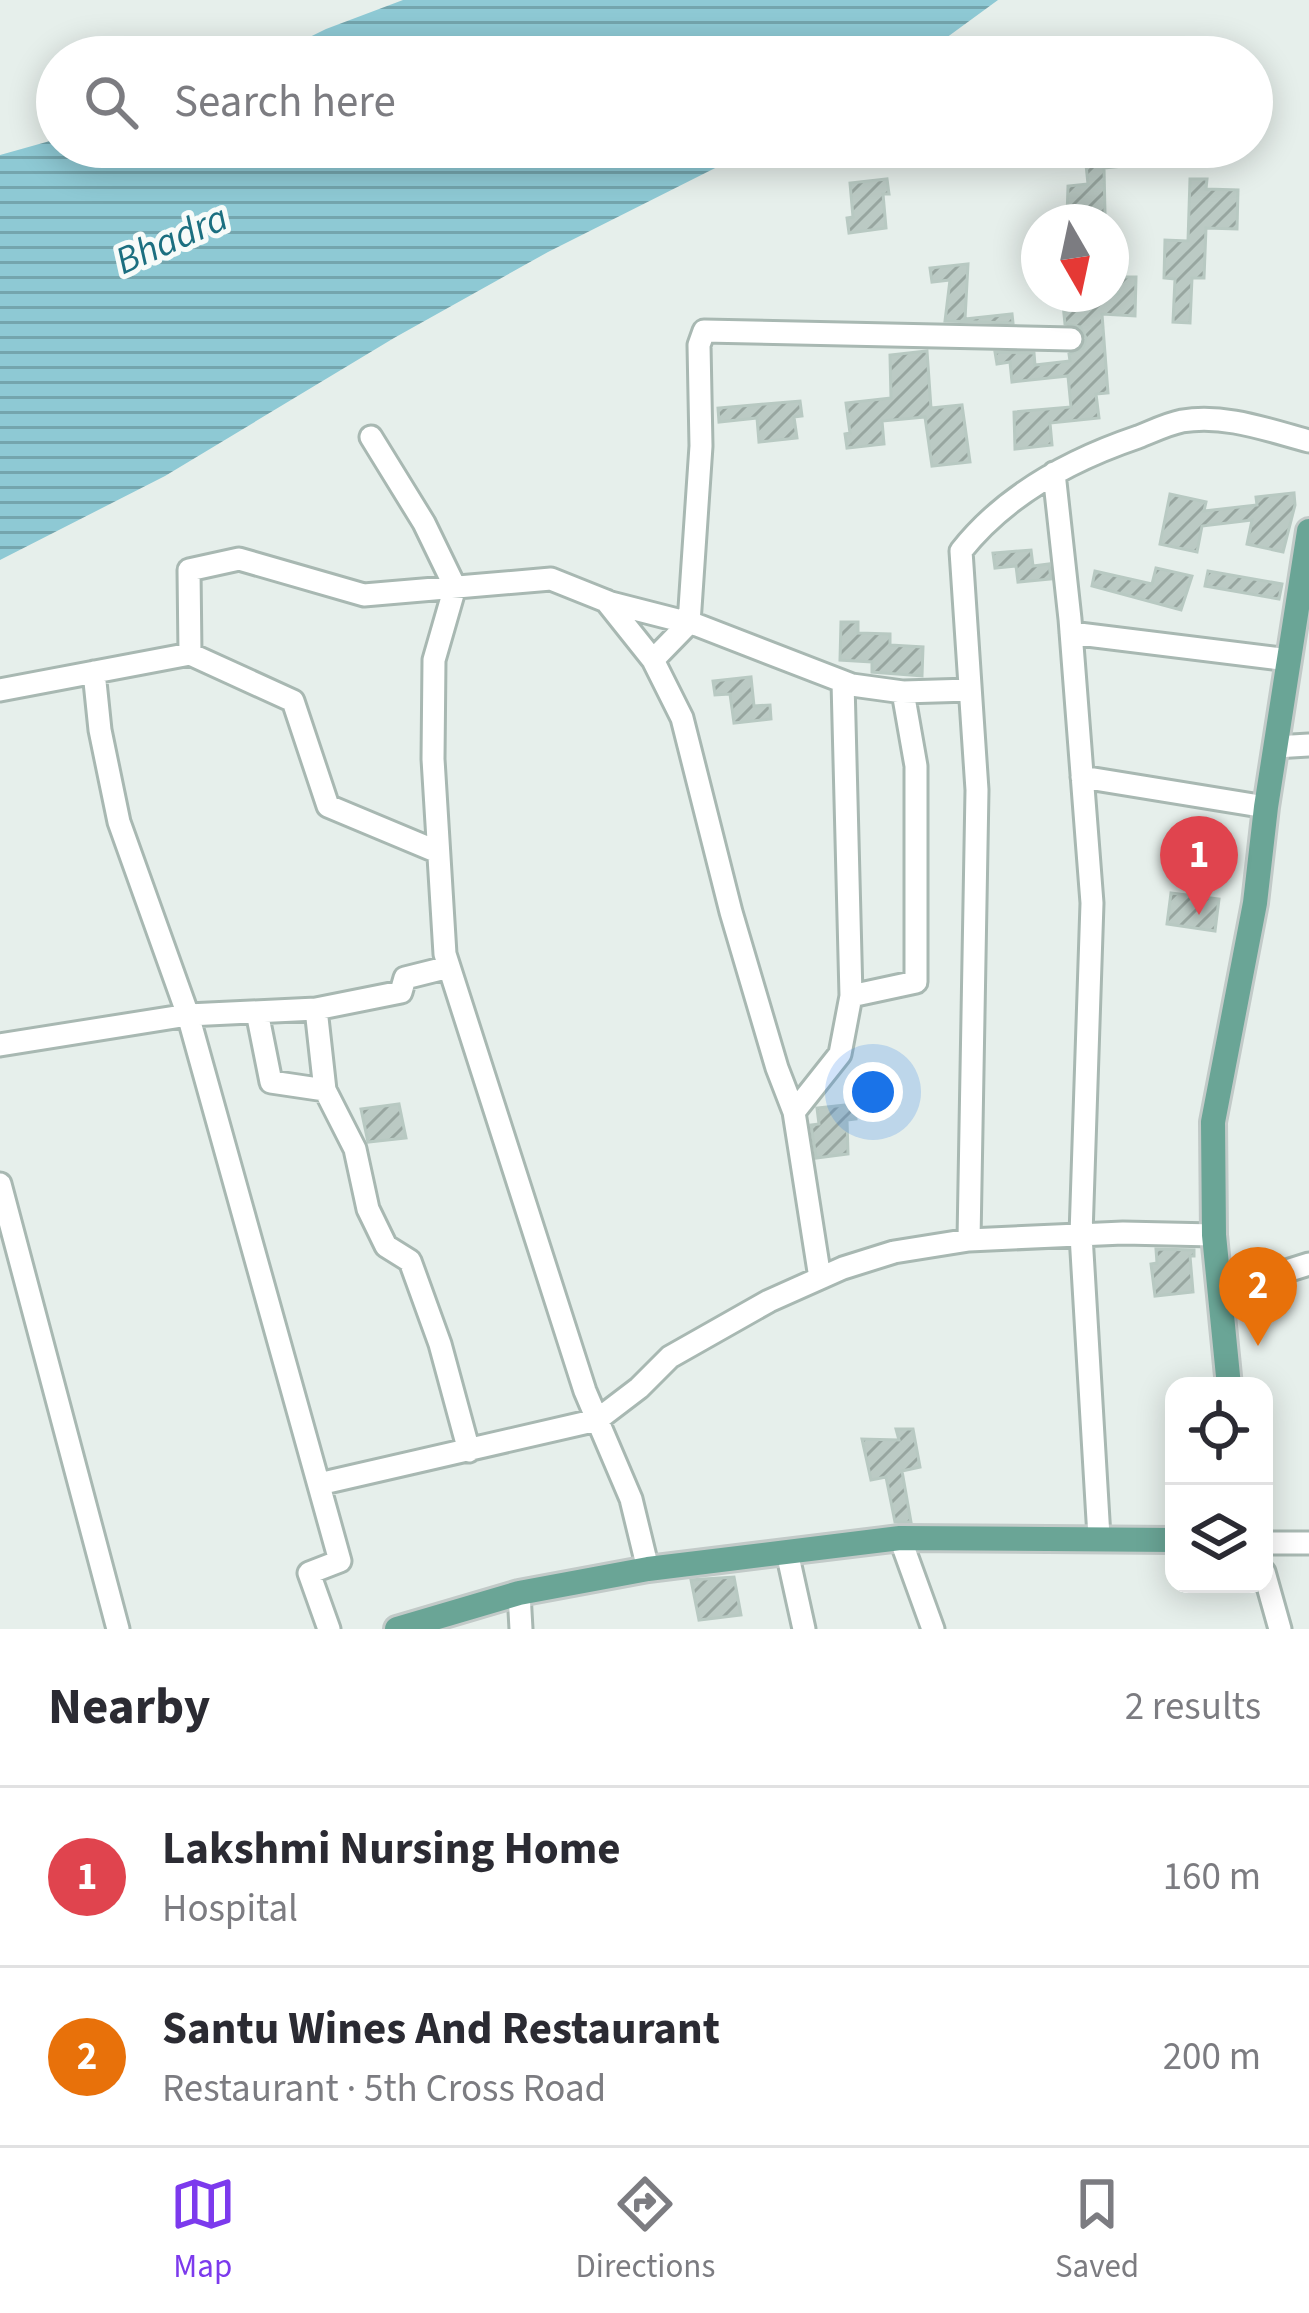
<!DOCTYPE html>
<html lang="en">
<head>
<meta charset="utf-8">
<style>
  :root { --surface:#fff; --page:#f7f7f7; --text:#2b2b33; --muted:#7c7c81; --line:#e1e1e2; --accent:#7c3aed }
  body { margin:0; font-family:"Source Sans 3",sans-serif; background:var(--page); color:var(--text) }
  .controls { position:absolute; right:36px; bottom:36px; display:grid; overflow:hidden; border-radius:24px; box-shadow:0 6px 30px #0003 }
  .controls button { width:108px; height:108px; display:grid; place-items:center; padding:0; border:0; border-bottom:3px solid var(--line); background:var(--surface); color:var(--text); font:60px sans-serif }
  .compass { position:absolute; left:1021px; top:204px; width:108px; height:108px; border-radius:50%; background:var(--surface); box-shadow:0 6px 30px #0003; rotate:171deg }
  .you { position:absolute; left:873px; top:1092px; width:42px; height:42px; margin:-30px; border:9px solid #fff; border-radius:50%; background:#1a73e8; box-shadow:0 0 0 18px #1a73e833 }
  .badge { display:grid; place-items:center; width:78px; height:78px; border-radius:50%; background:var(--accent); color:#fff; font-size:39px; font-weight:700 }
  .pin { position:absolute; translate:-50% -99px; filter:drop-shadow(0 3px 6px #0008) }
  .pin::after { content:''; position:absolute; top:63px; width:42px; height:36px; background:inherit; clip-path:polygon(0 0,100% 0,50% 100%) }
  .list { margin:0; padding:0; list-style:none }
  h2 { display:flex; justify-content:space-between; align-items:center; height:156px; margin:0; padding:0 48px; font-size:51px }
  h2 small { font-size:39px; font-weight:400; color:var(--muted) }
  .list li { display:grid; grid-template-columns:78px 1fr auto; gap:36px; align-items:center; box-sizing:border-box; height:180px; padding:0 48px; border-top:3px solid var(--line) }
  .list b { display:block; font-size:45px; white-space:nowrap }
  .list p { margin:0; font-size:39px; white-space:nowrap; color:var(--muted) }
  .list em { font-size:39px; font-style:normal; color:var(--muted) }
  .icon { flex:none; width:66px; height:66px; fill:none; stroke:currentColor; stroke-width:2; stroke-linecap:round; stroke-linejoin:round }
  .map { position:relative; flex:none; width:1309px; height:1629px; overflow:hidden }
  .search { position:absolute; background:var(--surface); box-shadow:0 6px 30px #0003; left:36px; right:36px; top:36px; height:132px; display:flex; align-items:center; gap:30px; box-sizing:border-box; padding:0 42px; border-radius:66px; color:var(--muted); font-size:45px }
  .sheet { height:516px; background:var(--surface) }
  nav { display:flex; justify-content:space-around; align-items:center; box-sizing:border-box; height:168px; border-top:3px solid var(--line); background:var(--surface); font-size:33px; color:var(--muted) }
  nav a { display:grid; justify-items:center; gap:6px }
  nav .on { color:var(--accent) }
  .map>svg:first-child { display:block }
</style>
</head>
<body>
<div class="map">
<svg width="1309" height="1629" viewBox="0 0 1309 1629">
  <defs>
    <pattern id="water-rules" width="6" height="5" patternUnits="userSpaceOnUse" patternTransform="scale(3)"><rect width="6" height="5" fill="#8ec9d4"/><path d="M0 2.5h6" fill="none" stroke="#74a5ad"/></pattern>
    <pattern id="building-hatch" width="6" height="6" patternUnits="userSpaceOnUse" patternTransform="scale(3)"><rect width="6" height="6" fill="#bbcac4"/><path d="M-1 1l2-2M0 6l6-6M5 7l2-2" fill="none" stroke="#98a6a0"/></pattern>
  </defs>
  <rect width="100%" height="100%" fill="#e6efeb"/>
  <!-- water -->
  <path fill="url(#water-rules)" d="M403,0h595l-78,57h-651l57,-28z
    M57,139v8h700l-209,105 -154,86 -229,138 -165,84v-405z"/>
  <!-- building -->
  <path fill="url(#building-hatch)" stroke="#b8c9c2" stroke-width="3" d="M1122,151l2,15 -20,2 1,46 -38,4 1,-32 20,-2 -3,-29z
    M887,179l2,15h-6l3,34 -37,5 -2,-15 6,-1 -3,-34z
    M1190,179h17l-1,10 32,1 -1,39 -31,-1 -2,50h-12l-2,45 -17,-1 2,-43 -11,-1 1,-38 23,1z
    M968,264l-3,55 47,-5 1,9 -68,-2 5,-41 -18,2 -2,-14z
    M1119,277h17l-1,39 -33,-2 6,79 -12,1 3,24 -49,5 2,22 -37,4 -1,-37 57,-5 -3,-31 -56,6 -2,-20 -13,2 -2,-12 39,1 1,12 35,-4 -1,-7 14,-6 3,-10 -6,-11 -15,-3 -3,-30h56z
    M927,351l4,57 31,-3 8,57 -38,4 -7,-49 -43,4 2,23 -37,4 -2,-14 5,-1 -4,-30 45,-5 -1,-43z
    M800,401l2,15 -8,1 3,21 -38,4 -2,-24 -38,4 -1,-14z
    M1294,493l1,12 -12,47 -36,-8 5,-24 -50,6 -5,26 -37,-8 10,-50 36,8 -2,9 53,-6 -1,-8z
    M1031,550l2,16 16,-2 2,15 -33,3 -2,-16 -21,2 -2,-15z
    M1156,568l36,8 -11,34 -89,-24 3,-15 57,13z
    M1208,571l74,13 -3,15 -74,-13z
    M841,622h17v11l32,1v11l33,2 -1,29 -50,-4v-10l-32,-2z
    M751,677l3,29 16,-1 1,14 -37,4 -4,-29 -15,1 -2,-14z
    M1171,893l48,6 -4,32 -48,-7z
    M399,1104l7,34 -38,4 -7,-33z
    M855,1104l1,15 -9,1 1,34 -32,4 -5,-33 8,-1 -2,-16z
    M1156,1249l38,1v6h-4l3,36 -38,4 -4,-32 6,-1z
    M896,1429h17l7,38 -18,4 9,51h-16l-9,-45 -15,3 -9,-41 37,1z
    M734,1577l7,38 -42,5 -8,-40z"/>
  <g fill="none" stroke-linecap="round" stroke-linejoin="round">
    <defs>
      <path id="minor" d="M371,437l53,86 31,64 -21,73 -1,99 12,195 140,437 46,108 17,70
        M1054,473l16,146 22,284 -11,332 18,302
        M606,601l47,59 29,58 49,194 46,156 17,44 26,166
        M1071,633l218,27
        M190,654l-1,-84 50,-11 125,36 187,-16 60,24 86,22 155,60 51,7 67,-2
        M653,660l36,-37 12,-177 -2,-101 5,-14 367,8
        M94,672l6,58 19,92 69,193 152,546 -31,12 20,56
        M843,682l8,314
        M0,690l190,-36 103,47 35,105 110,46
        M1275,747l34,-2
        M1082,777l184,30
        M316,1009l9,81
        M257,1012l14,70 54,8 30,59 13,60 18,37 24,15 30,83 29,107
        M0,1045l188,-30 128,-6 85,-17 4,-14 44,-11
        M794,1112l46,-58 11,-58 65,-14v-216l-13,-74
        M0,1184l118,445
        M969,1240l8,-450 -16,-239c45,-57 109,-91 177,-114 13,-5 29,-13 44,-16 44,-7 85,9 127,20
        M1219,1292l90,-28
        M319,1484l278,-64 42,-32 31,-31 99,-56 74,-33 51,-16 75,-12 154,-7 91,2
        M900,1538l33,91
        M1264,1543h45
        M787,1552l17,77
        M1264,1572l16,57
        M519,1593l2,36"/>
      <path id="major" d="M1229,1386l-15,-151 -1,-113 42,-219 11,-96 43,-276
        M397,1629l122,-36 129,-24 252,-31 274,2"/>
    </defs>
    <!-- minor casing -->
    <use href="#minor" stroke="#a8b8b2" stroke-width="27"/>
    <!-- major casing -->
    <use href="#major" stroke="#c2cac8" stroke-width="30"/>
    <!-- minor -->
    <use href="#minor" stroke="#fff" stroke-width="21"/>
    <!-- major -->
    <use href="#major" stroke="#6aa596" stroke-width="24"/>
  </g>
  <g text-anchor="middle" stroke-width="10" stroke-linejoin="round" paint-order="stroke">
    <!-- water labels -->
    <g font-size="39" font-style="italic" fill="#1c6f80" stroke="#f7fbf9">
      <text transform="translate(171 238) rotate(-24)" y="14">Bhadra</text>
    </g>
  </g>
</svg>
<div class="controls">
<button><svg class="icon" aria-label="locate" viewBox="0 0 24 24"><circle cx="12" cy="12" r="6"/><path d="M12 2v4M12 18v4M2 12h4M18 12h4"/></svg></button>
<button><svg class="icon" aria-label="layers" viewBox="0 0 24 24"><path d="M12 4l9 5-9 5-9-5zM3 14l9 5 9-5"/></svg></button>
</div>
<svg class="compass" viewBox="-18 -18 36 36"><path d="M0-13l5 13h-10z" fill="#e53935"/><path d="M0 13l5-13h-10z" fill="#7c7c81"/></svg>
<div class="you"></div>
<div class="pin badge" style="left:1199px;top:915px;background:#e0444e">1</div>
<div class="pin badge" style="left:1258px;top:1346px;background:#e8710a">2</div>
<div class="search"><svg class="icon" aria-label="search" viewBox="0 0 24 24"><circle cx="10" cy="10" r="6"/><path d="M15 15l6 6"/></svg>Search here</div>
</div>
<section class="sheet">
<h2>Nearby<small>2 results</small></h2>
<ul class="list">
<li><span class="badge" style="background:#e0444e">1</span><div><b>Lakshmi Nursing Home</b><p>Hospital</p></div><em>160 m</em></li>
<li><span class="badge" style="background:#e8710a">2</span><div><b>Santu Wines And Restaurant</b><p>Restaurant · 5th Cross Road</p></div><em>200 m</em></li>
</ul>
</section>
<nav>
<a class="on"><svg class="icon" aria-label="map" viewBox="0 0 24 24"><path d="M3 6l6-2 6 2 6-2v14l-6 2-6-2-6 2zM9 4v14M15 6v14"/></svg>Map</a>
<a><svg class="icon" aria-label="directions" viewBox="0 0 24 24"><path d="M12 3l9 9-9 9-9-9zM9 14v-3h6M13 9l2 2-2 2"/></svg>Directions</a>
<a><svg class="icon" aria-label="saved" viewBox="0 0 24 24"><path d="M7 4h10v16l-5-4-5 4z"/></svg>Saved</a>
</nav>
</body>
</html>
